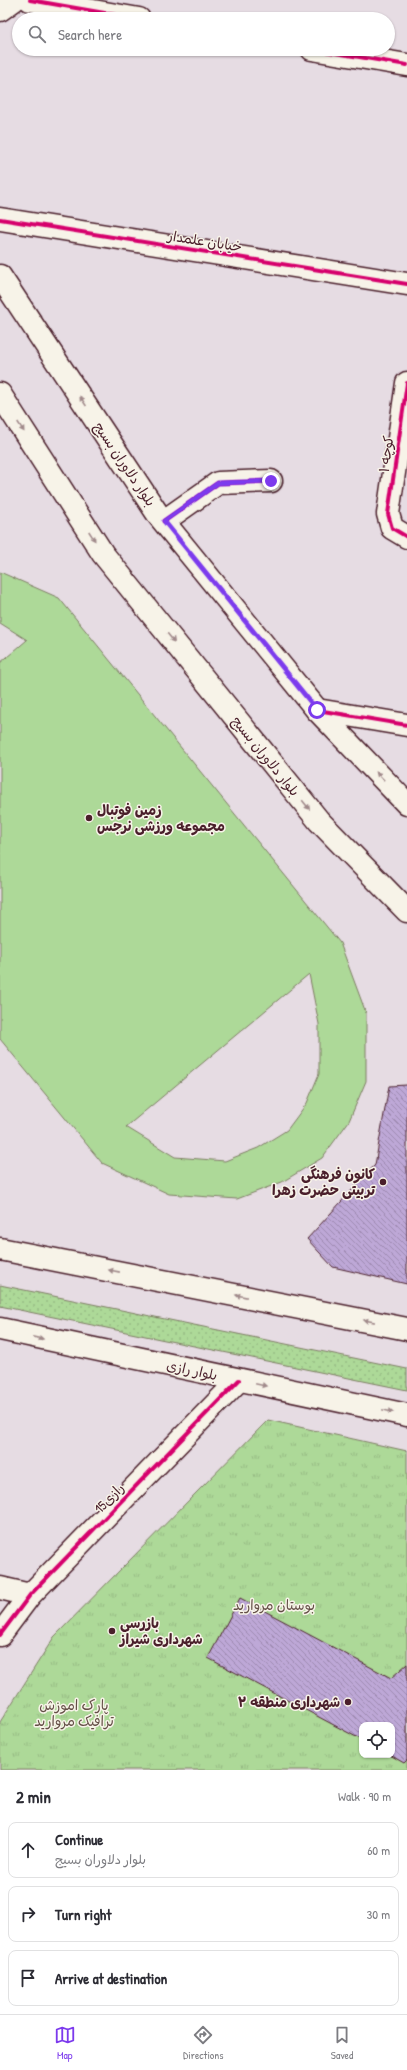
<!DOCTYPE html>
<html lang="en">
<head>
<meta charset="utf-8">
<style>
  :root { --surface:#fff; --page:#f2f2f3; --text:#2b2b33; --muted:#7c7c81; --line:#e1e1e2; --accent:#7c3aed }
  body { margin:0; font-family:"Patrick Hand","Playpen Sans Arabic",sans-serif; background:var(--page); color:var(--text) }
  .controls { position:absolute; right:12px; bottom:12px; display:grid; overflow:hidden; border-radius:8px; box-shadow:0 1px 3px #0004 }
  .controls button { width:36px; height:36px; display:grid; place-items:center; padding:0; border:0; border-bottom:1px solid var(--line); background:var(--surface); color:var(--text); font:20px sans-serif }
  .stop { position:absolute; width:12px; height:12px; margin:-9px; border:3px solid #7c3aed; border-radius:50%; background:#fff }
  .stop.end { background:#7c3aed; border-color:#fff; box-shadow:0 1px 4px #0008 }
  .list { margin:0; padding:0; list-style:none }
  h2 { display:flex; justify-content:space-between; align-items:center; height:52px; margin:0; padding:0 16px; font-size:17px }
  h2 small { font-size:13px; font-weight:400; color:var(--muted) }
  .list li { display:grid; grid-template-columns:26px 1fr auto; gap:12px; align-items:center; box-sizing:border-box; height:56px; margin:0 8px 8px; padding:0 8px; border:1px solid var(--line); border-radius:8px }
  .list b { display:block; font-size:15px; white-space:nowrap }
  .list p { margin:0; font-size:13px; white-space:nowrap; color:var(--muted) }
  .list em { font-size:13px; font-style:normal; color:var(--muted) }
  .icon { flex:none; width:22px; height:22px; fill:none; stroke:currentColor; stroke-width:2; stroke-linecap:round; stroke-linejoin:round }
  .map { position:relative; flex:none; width:407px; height:1770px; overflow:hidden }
  .search { position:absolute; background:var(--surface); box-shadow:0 1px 3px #0004; left:12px; right:12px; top:12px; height:44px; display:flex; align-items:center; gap:10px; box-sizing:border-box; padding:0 14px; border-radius:22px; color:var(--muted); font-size:15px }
  .sheet { height:244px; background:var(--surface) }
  nav { display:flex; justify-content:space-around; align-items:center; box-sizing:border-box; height:56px; border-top:1px solid var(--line); background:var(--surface); font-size:11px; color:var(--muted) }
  nav a { display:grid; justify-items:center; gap:2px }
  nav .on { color:var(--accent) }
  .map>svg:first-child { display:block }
</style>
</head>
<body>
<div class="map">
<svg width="407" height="1770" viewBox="0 0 407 1770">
  <defs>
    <pattern id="grass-dots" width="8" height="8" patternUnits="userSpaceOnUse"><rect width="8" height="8" fill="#add998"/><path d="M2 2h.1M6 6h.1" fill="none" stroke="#96ba83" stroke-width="1.8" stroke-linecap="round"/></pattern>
    <pattern id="park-tufts" width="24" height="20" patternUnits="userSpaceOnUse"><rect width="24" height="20" fill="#add998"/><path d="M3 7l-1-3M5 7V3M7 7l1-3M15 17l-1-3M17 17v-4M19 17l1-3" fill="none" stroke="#96ba83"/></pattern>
    <pattern id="building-back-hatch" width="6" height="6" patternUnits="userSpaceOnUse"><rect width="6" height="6" fill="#bea8d7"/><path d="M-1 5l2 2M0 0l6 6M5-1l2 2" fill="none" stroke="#9c88af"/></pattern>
  </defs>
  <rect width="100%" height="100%" fill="#e6dce3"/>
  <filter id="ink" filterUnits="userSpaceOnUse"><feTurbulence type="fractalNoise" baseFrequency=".025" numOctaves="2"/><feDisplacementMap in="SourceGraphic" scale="8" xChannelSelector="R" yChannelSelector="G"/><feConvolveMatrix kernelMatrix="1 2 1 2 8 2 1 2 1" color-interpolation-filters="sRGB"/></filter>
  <g filter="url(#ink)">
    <!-- grass -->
    <path fill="url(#grass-dots)" stroke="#7c7c62" d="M0,1285l407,84v21l-407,-84z"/>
    <!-- park -->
    <path fill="url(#park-tufts)" stroke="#7c7c62" fill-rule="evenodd" d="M268,1420l139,31v319h-407v-48l54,-85zM362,1725h30v30h-30z"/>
    <!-- garden -->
    <path fill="#add998" stroke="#7c7c62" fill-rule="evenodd" d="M0,572l59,26 281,345 26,70v68l-17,40 -27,37 -40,24 -45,17 -68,-5 -67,-31 -102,-124v-376l27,-23 -27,-17zM309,974l10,50v50l-12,29 -20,27 -29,18 -33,13 -50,-4 -49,-30z"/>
    <!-- building -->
    <path fill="url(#building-back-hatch)" stroke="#4a1f2b" d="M407,1085v199l-74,-17 -26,-28 68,-74 14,-79z
      M240,1598l151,80 16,-14v96l-3,3 -14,-8h2v-30h-30v15l-154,-82z"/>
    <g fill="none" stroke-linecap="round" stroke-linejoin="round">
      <defs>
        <path id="street" d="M30,0l109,19
          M0,10l14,-10
          M312,49l95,16
          M407,383l-19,131 4,14 15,9
          M164,521l54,-38 53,-2
          M317,710l90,15
          M0,1588l30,7
          M0,1635l30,-40 209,-215"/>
        <path id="secondary" d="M0,219l407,65
          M0,1249l407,80
          M0,1329l407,86"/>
        <path id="primary" d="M0,276l159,240 158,194 90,94
          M0,394l103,160 216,267 88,90"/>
      </defs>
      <!-- street casing -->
      <use href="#street" stroke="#4a1f2b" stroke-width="25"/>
      <!-- secondary casing -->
      <use href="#secondary" stroke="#4a1f2b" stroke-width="25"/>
      <!-- primary casing -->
      <use href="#primary" stroke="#4a1f2b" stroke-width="25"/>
      <!-- street -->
      <use href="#street" stroke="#f7f3e8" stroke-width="22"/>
      <!-- secondary -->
      <use href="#secondary" stroke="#f7f3e8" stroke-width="22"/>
      <!-- primary -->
      <use href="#primary" stroke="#f7f3e8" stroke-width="22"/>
      <defs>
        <path id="cycleway" d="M30,0l109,19
          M312,49l95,16
          M0,219l407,65
          M407,383l-19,131 4,14 15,9
          M164,521l54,-38 53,-2
          M317,710l90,15
          M0,1635l30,-40 209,-215"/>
      </defs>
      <!-- cycleway casing -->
      <use href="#cycleway" stroke="#f7f3e8" stroke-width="6"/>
      <!-- cycleway -->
      <use href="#cycleway" stroke="#d6006c" stroke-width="4"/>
    </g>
    <!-- one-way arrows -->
    <defs><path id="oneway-solid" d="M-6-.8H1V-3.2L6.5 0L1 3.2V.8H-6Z"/></defs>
    <g fill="#a0898a">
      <use href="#oneway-solid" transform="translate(83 401) rotate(-124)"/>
      <use href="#oneway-solid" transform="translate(21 427) rotate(57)"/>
      <use href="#oneway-solid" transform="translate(92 536) rotate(57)"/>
      <use href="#oneway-solid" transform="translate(171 638) rotate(51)"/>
      <use href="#oneway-solid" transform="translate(380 776) rotate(-134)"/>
      <use href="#oneway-solid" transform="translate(306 805) rotate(51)"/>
      <use href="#oneway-solid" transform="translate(114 1271) rotate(-169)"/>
      <use href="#oneway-solid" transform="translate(241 1296) rotate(-169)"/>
      <use href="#oneway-solid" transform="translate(369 1321) rotate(-169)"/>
      <use href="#oneway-solid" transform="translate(38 1338) rotate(12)"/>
      <use href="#oneway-solid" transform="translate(261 1385) rotate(12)"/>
      <use href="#oneway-solid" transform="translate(388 1411) rotate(12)"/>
    </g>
  </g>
  <g fill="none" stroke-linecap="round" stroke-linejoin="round" filter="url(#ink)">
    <!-- route -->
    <path stroke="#7c3aed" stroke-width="5" d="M271,481l-53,2 -54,38 153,189"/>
  </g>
  <!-- markers -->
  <g fill="#4a1f2b" stroke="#f7f3e8" stroke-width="1.5">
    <circle cx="89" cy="818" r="4"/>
    <circle cx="383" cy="1182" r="4"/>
    <circle cx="112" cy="1631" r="4"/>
    <circle cx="348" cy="1702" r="4"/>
  </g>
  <g text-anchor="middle" stroke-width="3" stroke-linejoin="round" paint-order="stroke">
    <!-- street labels -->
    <g font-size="14" fill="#4a1f2b" stroke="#f7f3e8">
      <text transform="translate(205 241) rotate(9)" y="5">خیابان علمدار</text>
      <text transform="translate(386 454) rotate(-82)" y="5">کوچه ۱</text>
      <text transform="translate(125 464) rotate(56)" y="5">بلوار دلاوران بسیج</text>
      <text transform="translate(266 756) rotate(51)" y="5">بلوار دلاوران بسیج</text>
      <text transform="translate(192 1370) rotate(12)" y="5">بلوار رازی</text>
      <text transform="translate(109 1498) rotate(-46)" y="5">15رازی</text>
    </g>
    <!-- poi labels -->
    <g font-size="14" font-weight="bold" fill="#4a1f2b" stroke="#f7f3e8" text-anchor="start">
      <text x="97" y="815">زمین فوتبال<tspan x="97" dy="16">مجموعه ورزشی نرجس</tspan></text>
      <text x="375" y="1179" text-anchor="end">کانون فرهنگی<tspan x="375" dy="16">تربیتی حضرت زهرا</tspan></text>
      <text x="120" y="1628">بازرسی<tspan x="120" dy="16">شهرداری شیراز</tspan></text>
      <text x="340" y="1707" text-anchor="end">شهرداری منطقه ۲</text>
    </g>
    <!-- park labels -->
    <g font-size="14" fill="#634e46" stroke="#f7f3e8">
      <text x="274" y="1610">بوستان مروارید</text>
      <text x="74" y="1710">پارک اموزش<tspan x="74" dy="16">ترافیک مروارید</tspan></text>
    </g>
  </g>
</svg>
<div class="controls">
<button><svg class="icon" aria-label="locate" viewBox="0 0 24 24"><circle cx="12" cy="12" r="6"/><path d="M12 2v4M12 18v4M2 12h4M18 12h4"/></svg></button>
</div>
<div class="stop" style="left:317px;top:710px"></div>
<div class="stop end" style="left:271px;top:481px"></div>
<div class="search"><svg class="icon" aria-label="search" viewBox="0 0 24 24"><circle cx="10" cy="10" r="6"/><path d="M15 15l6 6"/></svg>Search here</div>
</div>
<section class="sheet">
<h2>2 min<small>Walk · 90 m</small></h2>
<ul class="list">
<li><svg class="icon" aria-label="ahead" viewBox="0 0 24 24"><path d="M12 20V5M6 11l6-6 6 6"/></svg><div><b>Continue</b><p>بلوار دلاوران بسیج</p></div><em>60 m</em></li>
<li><svg class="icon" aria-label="right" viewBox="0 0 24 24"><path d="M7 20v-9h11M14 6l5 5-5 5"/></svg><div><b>Turn right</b></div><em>30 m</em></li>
<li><svg class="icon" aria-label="arrive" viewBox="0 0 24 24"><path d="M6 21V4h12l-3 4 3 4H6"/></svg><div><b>Arrive at destination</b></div></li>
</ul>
</section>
<nav>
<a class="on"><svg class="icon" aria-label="map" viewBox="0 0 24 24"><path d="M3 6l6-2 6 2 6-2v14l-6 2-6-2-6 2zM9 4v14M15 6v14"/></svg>Map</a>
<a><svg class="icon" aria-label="directions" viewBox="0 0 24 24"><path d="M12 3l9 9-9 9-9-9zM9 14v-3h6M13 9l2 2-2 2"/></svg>Directions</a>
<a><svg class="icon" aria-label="saved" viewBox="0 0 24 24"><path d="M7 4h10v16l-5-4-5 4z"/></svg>Saved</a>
</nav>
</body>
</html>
